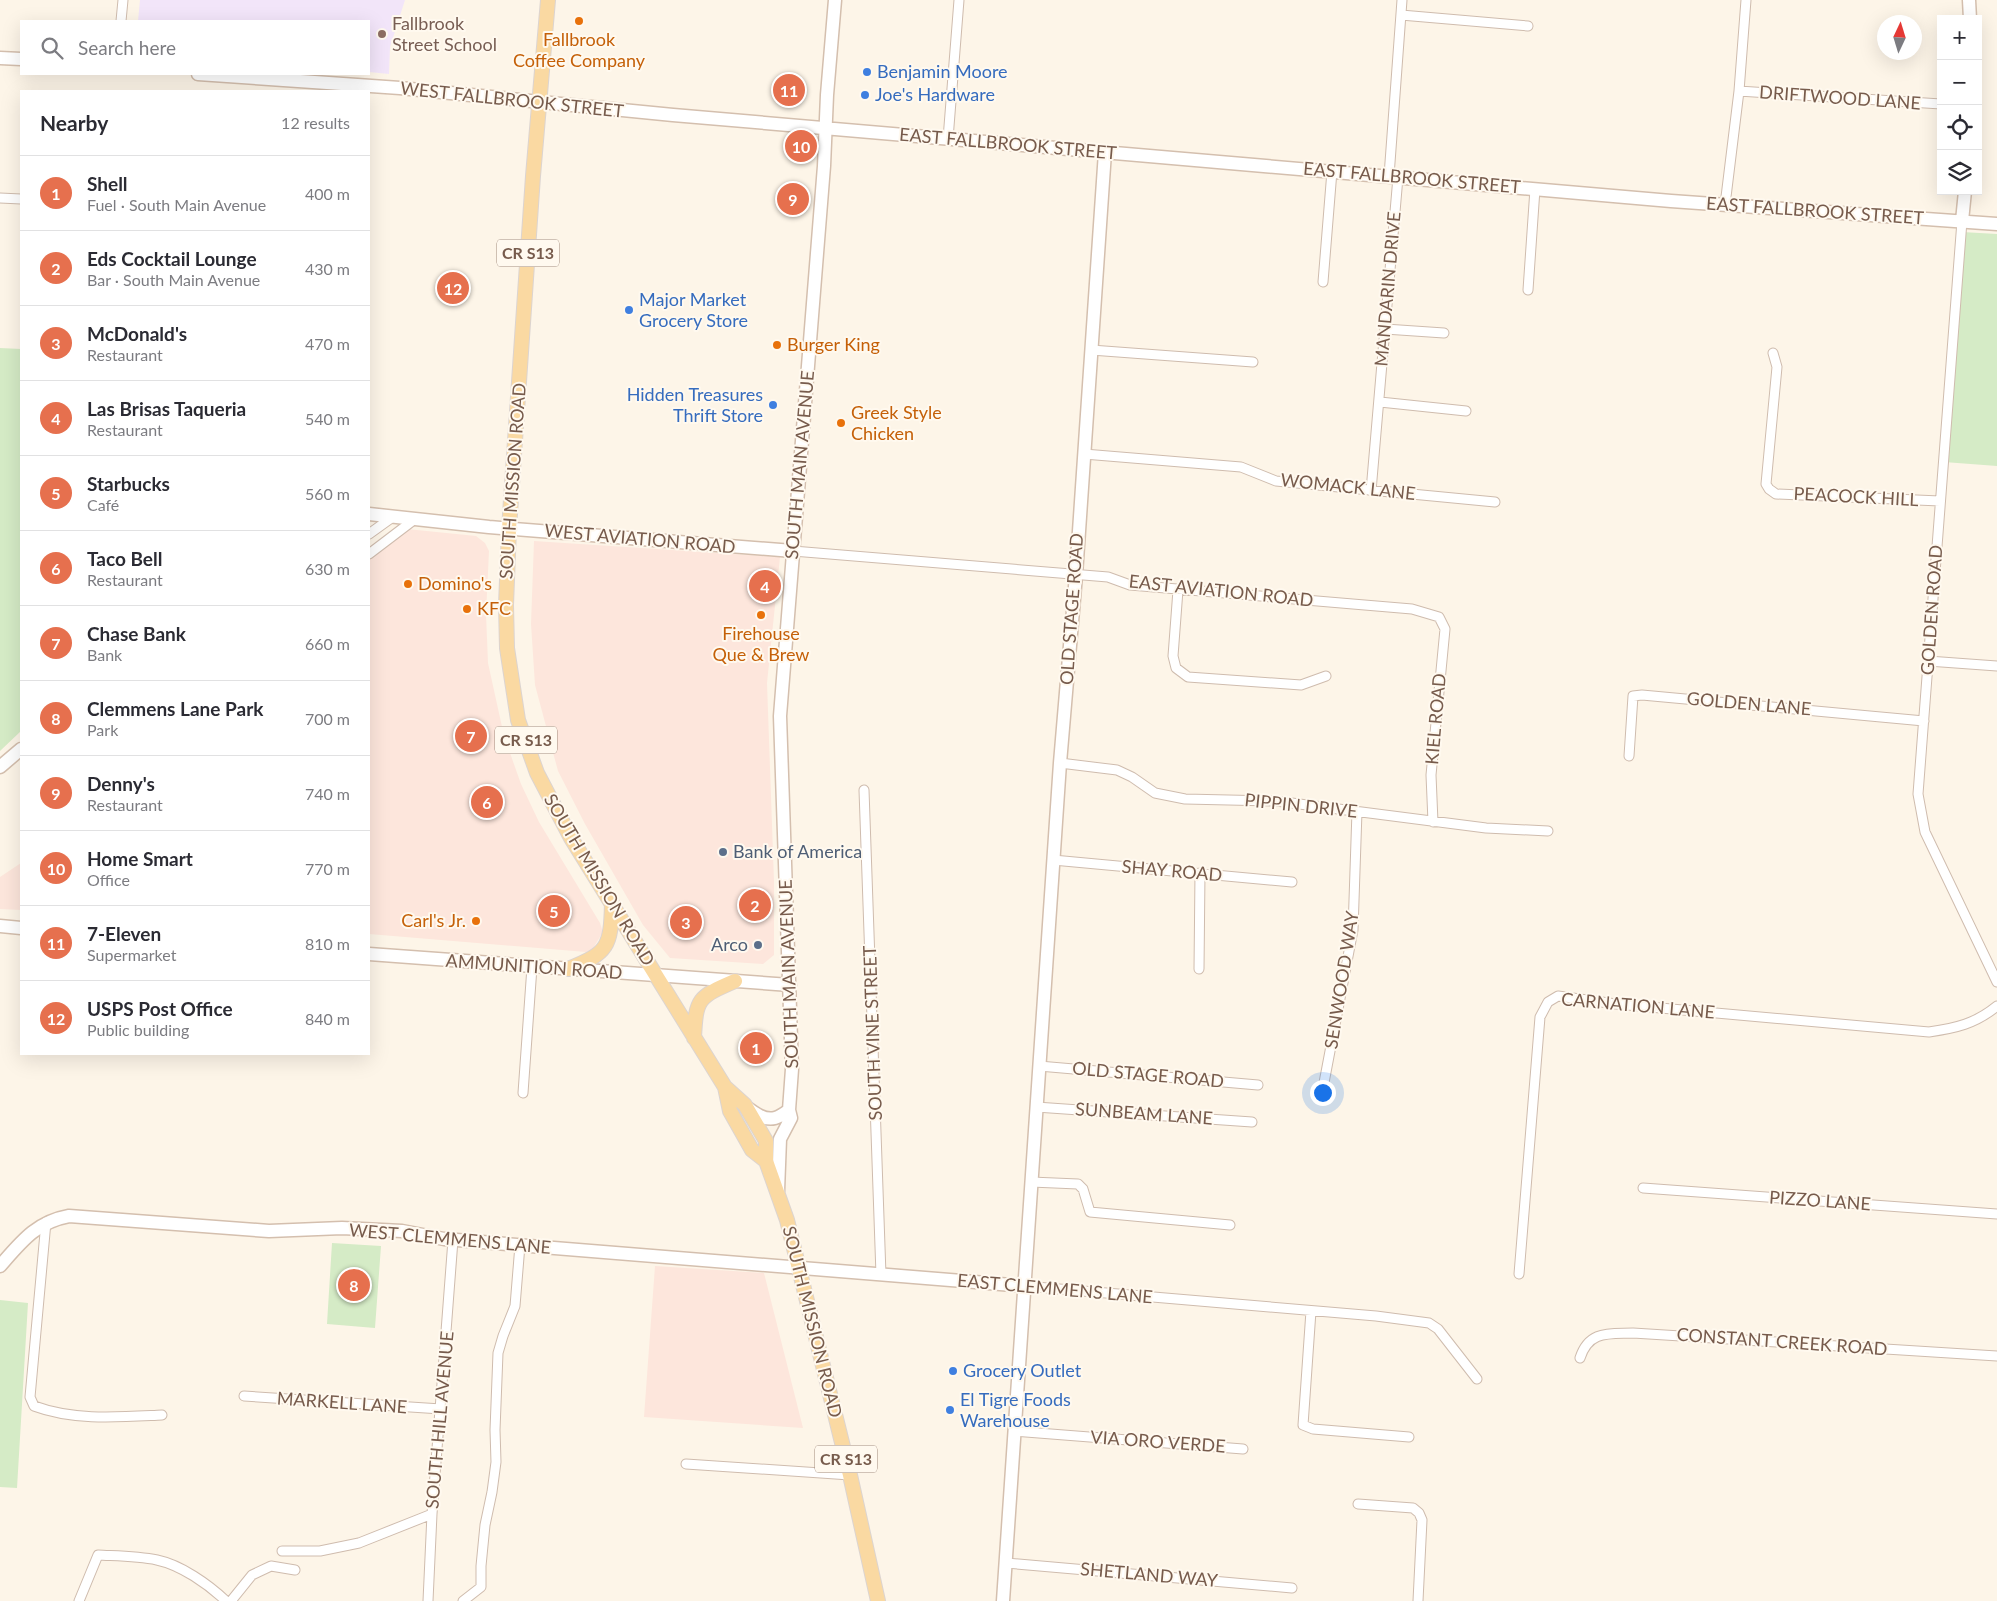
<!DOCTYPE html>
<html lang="en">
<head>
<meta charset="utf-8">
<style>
  :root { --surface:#fff; --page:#f2f2f3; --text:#2b2b33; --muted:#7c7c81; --line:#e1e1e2; --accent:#e6704e }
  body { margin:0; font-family:Lato,sans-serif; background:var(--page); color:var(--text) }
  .controls { position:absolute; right:15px; top:15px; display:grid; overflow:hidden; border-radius:0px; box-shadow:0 5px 20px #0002 }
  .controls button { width:45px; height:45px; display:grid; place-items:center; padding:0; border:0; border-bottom:1px solid var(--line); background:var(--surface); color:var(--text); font:25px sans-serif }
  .compass { position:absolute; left:1877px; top:15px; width:45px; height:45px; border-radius:50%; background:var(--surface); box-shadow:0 5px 20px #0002; rotate:4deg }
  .you { position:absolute; left:1322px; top:1092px; width:18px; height:18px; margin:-12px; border:4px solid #fff; border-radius:50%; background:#1a73e8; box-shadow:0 0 0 8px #1a73e833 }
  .badge { display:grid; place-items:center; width:32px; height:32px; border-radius:50%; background:var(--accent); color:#fff; font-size:16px; font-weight:700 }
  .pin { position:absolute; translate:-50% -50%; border:2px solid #fff; box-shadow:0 1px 5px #0006 }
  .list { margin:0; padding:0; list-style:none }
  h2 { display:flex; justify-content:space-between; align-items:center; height:65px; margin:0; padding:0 20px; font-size:21px }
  h2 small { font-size:16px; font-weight:400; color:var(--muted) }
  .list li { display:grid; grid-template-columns:32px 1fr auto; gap:15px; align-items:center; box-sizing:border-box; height:75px; padding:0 20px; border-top:1px solid var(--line) }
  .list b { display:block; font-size:19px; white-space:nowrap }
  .list p { margin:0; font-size:16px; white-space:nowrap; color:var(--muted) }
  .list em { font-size:16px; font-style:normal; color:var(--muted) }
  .icon { flex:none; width:28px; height:28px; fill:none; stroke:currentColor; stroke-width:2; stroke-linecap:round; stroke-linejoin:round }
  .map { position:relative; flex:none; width:1997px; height:1601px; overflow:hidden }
  .search { position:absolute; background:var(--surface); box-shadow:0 5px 20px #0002; left:20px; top:20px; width:350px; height:55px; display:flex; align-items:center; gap:12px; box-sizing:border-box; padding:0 18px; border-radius:0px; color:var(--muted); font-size:19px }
  .panel { position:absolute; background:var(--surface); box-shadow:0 5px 20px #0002; left:20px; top:90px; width:350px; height:965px; border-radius:0px }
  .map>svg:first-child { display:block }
</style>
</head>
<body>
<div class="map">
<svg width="1997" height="1601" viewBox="0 0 1997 1601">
  <rect width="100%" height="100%" fill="#fdf5e8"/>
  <!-- commercial -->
  <path fill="#fde6dc" d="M397,528l79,8 9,7 4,8 -3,63 2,49 16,73 17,48 18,38 61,101 3,9 -11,18 -6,2 -217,-18v-386z
    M534,541l246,16 -13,126 7,198v74l-11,9 -93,-6 -27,-33 -58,-101 -27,-53 -23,-86 -4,-61z
    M21,863v47l-21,-1v-32z
    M655,1266l109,7 39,155 -159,-11z"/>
  <!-- education -->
  <path fill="#f2e5f9" d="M140,0h265l-15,47 -1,27 -20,-2v-51h-231z"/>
  <!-- green -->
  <path fill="#d5ebc6" d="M1962,232l35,2v232l-53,-4z
    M0,348l21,1v382l-21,20z
    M332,1243l49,3 -6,82 -48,-4z
    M0,1300l28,3 -11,185 -17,-1z"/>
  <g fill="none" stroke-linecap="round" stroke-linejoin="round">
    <defs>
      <path id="street" d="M1401,15l127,11
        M121,21l2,-21
        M1739,91l202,13
        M948,139l11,-139
        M1389,176l13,-176
        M0,198l21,1
        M1725,205l14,-114 7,-91
        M1962,221l-44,573 7,38 72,150
        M1323,282l9,-111
        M1528,290l7,-101
        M1385,329l59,4
        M1091,350l162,12
        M1773,353l4,14 -11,117 3,5 7,5 164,7
        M1380,402l86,9
        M1084,454l157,13 35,14 219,21
        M1371,491l27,-314
        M369,534l25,-18
        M793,551l315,26 22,8 282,24 27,8 6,12 -14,146 2,47
        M369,554l46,-35
        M1178,590l-5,66 3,12 12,9 113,8 25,-9
        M1928,661l69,5
        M1629,756l4,-60 9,-1 282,26
        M1060,763l57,7 15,7 23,16 30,6 91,2 210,27 62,3
        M864,790l17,485
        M1053,860l239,22
        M1199,969l1,-96
        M1039,1066l219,19
        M1323,1088l30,-158 4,-119
        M523,1093l9,-126
        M1036,1107l216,15
        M1031,1182l47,2 5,5 7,23 140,13
        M1643,1188l354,26
        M46,1222l-16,175 4,9c40,15 86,11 128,9
        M1519,1274l21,-257 8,-15 10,-6 58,8 313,28c27,-4 46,-8 68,-26
        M1024,1286l352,30 53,7 9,6 39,50
        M1311,1311l-8,114 10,4 96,8
        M1580,1358c9,-28 29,-24 53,-25l364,23
        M244,1396l197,13
        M1014,1431l229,18
        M686,1464l164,11
        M1358,1504l55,4 6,5 3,7 -4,81
        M282,1551h38l39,-8 73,-29
        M1006,1563l286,25
        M79,1601l19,-46c19,1 40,1 59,5 24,5 51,24 69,41
        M231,1601l21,-26 19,-9 24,4
        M428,1601l4,-87 21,-274
        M463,1601l18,-14v-21l4,-41 7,-33 4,-30 -1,-32 3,-77 5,-17 12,-30 5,-61"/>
      <path id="secondary" d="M1969,0l1,19
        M0,58l21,1
        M198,74l202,14 273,27 998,86 326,23
        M1962,221l3,-30
        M369,514l120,13 304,24
        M0,767l21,-18
        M0,926l21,2
        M369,954l421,31
        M745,1106c8,6 19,15 30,12 4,-1 10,-5 14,-8
        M778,1191l2,-52 11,-21 -2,-8 3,-41 -12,-353 44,-550 3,-71 8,-95
        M0,1266c21,-24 36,-44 69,-50l200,15 73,-3 60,3 42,8 580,47
        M1003,1601l57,-838 16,-188 29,-423"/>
      <path id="primary" d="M548,0l-15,176 -24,353 -3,76 1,43 11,72 19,53 34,65 154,249 20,18 21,36v20l21,59 63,255 28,126
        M568,969c40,-16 43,-22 44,-66
        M694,1038c2,-40 4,-41 41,-57
        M725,1087l5,24 22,39 14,11"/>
    </defs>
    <!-- street casing -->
    <use href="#street" stroke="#cfbcae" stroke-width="11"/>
    <!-- secondary casing -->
    <use href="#secondary" stroke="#d4bfae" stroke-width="15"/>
    <!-- primary casing -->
    <use href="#primary" stroke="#dcd4d0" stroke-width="16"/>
    <!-- street -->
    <use href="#street" stroke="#fff" stroke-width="9"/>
    <!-- secondary -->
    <use href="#secondary" stroke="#fff" stroke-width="12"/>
    <!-- primary -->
    <use href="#primary" stroke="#fad9a2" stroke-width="14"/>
  </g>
  <!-- markers -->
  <g fill="#e8710a" stroke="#fff9ef" stroke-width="2">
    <circle cx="579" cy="21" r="5"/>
    <circle cx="777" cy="345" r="5"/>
    <circle cx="841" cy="423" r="5"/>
    <circle cx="408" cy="584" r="5"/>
    <circle cx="467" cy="609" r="5"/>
    <circle cx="761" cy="615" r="5"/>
    <circle cx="476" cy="921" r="5"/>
  </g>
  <circle fill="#8d6e63" stroke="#fff9ef" stroke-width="2" cx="382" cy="34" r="5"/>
  <g fill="#3f7fe0" stroke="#fff9ef" stroke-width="2">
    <circle cx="867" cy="72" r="5"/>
    <circle cx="865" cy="95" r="5"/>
    <circle cx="629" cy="310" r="5"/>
    <circle cx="773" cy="405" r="5"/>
    <circle cx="953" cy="1371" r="5"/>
    <circle cx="950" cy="1410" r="5"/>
  </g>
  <g fill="#5c6f8a" stroke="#fff9ef" stroke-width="2">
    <circle cx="723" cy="852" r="5"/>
    <circle cx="758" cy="945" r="5"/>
  </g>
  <g text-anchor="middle" stroke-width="4" stroke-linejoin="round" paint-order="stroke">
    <!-- shield labels -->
    <g fill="#fff9ef" stroke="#a08a7d" stroke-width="1">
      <rect x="497" y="239.5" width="62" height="27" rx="4"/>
      <rect x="495" y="726.5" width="62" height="27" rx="4"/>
      <rect x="815" y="1445.5" width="62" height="27" rx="4"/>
    </g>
    <g font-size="16" font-weight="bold" fill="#775b4c">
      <text x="528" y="259">CR S13</text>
      <text x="526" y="746">CR S13</text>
      <text x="846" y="1465">CR S13</text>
    </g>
    <!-- education labels -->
    <g font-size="18" fill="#785e54" stroke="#fff9ef" text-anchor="start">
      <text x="392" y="30">Fallbrook<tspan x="392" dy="21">Street School</tspan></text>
    </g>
    <!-- food labels -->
    <g font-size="18" fill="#c56008" stroke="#fff9ef" text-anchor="start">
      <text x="579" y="46" text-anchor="middle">Fallbrook<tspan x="579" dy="21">Coffee Company</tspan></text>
      <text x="787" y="351">Burger King</text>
      <text x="851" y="419">Greek Style<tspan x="851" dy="21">Chicken</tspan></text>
      <text x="418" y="590">Domino's</text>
      <text x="477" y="615">KFC</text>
      <text x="761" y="640" text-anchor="middle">Firehouse<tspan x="761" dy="21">Que &amp; Brew</tspan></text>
      <text x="466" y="927" text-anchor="end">Carl's Jr.</text>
    </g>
    <!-- shop labels -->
    <g font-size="18" fill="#366cbe" stroke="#fff9ef" text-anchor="start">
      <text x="877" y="78">Benjamin Moore</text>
      <text x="875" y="101">Joe's Hardware</text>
      <text x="639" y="306">Major Market<tspan x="639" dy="21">Grocery Store</tspan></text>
      <text x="763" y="401" text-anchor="end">Hidden Treasures<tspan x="763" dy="21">Thrift Store</tspan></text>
      <text x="963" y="1377">Grocery Outlet</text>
      <text x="960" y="1406">El Tigre Foods<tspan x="960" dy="21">Warehouse</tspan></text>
    </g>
    <!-- street labels -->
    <g font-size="18" fill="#775b4c" stroke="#fff9ef">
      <text transform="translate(1840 98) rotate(4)" y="6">DRIFTWOOD LANE</text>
      <text transform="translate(512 100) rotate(6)" y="6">WEST FALLBROOK STREET</text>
      <text transform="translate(1008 144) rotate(5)" y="6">EAST FALLBROOK STREET</text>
      <text transform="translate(1412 178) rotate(5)" y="6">EAST FALLBROOK STREET</text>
      <text transform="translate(1815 211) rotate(4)" y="6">EAST FALLBROOK STREET</text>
      <text transform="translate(1388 289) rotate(-85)" y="6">MANDARIN DRIVE</text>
      <text transform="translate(800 465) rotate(-85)" y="6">SOUTH MAIN AVENUE</text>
      <text transform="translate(513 481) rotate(-86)" y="6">SOUTH MISSION ROAD</text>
      <text transform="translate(1348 487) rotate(6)" y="6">WOMACK LANE</text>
      <text transform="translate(1856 497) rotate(3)" y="6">PEACOCK HILL</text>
      <text transform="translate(640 539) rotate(5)" y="6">WEST AVIATION ROAD</text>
      <text transform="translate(1221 591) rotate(6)" y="6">EAST AVIATION ROAD</text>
      <text transform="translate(1072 609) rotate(-86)" y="6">OLD STAGE ROAD</text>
      <text transform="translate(1932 610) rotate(-86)" y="6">GOLDEN ROAD</text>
      <text transform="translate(1749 704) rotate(5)" y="6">GOLDEN LANE</text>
      <text transform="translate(1436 719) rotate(-85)" y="6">KIEL ROAD</text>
      <text transform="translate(1301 806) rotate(6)" y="6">PIPPIN DRIVE</text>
      <text transform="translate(1172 871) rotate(5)" y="6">SHAY ROAD</text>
      <text transform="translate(599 880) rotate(59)" y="6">SOUTH MISSION ROAD</text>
      <text transform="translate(534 967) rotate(4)" y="6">AMMUNITION ROAD</text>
      <text transform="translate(789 974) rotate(-92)" y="6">SOUTH MAIN AVENUE</text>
      <text transform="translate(1342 980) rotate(-81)" y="6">SENWOOD WAY</text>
      <text transform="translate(1638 1006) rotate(5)" y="6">CARNATION LANE</text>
      <text transform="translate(873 1033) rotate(-92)" y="6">SOUTH VINE STREET</text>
      <text transform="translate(1148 1075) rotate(5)" y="6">OLD STAGE ROAD</text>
      <text transform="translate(1144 1114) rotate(4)" y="6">SUNBEAM LANE</text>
      <text transform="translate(1820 1201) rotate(4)" y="6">PIZZO LANE</text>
      <text transform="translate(450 1239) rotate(5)" y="6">WEST CLEMMENS LANE</text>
      <text transform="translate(1055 1289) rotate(5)" y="6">EAST CLEMMENS LANE</text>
      <text transform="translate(812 1322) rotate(76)" y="6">SOUTH MISSION ROAD</text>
      <text transform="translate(1782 1342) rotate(4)" y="6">CONSTANT CREEK ROAD</text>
      <text transform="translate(342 1403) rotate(4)" y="6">MARKELL LANE</text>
      <text transform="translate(440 1420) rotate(-85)" y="6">SOUTH HILL AVENUE</text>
      <text transform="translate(1158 1442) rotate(4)" y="6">VIA ORO VERDE</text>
      <text transform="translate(1149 1575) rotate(5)" y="6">SHETLAND WAY</text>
    </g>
    <!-- service labels -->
    <g font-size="18" fill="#4e5e75" stroke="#fff9ef" text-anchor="start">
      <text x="733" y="858">Bank of America</text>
      <text x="748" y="951" text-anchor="end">Arco</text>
    </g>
  </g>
</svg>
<div class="controls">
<button>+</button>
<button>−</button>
<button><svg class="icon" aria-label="locate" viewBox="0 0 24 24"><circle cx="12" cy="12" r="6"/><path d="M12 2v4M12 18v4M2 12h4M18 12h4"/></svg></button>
<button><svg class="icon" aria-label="layers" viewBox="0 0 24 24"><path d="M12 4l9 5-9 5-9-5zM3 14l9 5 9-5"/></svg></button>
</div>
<svg class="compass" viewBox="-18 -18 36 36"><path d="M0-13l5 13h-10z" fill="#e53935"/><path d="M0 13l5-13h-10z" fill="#7c7c81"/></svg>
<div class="you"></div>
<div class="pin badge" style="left:756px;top:1048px">1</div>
<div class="pin badge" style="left:755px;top:905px">2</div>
<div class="pin badge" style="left:686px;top:922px">3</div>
<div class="pin badge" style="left:765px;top:586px">4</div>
<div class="pin badge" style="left:554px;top:911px">5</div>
<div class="pin badge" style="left:487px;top:802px">6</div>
<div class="pin badge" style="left:471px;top:736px">7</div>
<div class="pin badge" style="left:354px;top:1285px">8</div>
<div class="pin badge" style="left:793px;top:199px">9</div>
<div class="pin badge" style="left:801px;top:146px">10</div>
<div class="pin badge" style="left:789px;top:90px">11</div>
<div class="pin badge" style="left:453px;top:288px">12</div>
<div class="search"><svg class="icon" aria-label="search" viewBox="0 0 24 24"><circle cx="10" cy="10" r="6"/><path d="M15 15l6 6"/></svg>Search here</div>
<section class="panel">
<h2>Nearby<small>12 results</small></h2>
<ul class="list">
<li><span class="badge">1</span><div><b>Shell</b><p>Fuel · South Main Avenue</p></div><em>400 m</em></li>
<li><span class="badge">2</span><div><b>Eds Cocktail Lounge</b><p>Bar · South Main Avenue</p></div><em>430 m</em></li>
<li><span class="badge">3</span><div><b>McDonald's</b><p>Restaurant</p></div><em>470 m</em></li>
<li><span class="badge">4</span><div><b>Las Brisas Taqueria</b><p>Restaurant</p></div><em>540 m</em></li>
<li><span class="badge">5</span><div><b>Starbucks</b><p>Café</p></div><em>560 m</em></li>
<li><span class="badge">6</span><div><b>Taco Bell</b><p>Restaurant</p></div><em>630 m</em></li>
<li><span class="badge">7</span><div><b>Chase Bank</b><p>Bank</p></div><em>660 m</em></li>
<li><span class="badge">8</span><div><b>Clemmens Lane Park</b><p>Park</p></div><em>700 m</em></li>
<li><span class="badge">9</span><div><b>Denny's</b><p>Restaurant</p></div><em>740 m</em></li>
<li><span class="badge">10</span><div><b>Home Smart</b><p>Office</p></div><em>770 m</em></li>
<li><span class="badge">11</span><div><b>7-Eleven</b><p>Supermarket</p></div><em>810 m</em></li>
<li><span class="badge">12</span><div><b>USPS Post Office</b><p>Public building</p></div><em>840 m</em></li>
</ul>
</section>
</div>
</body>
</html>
